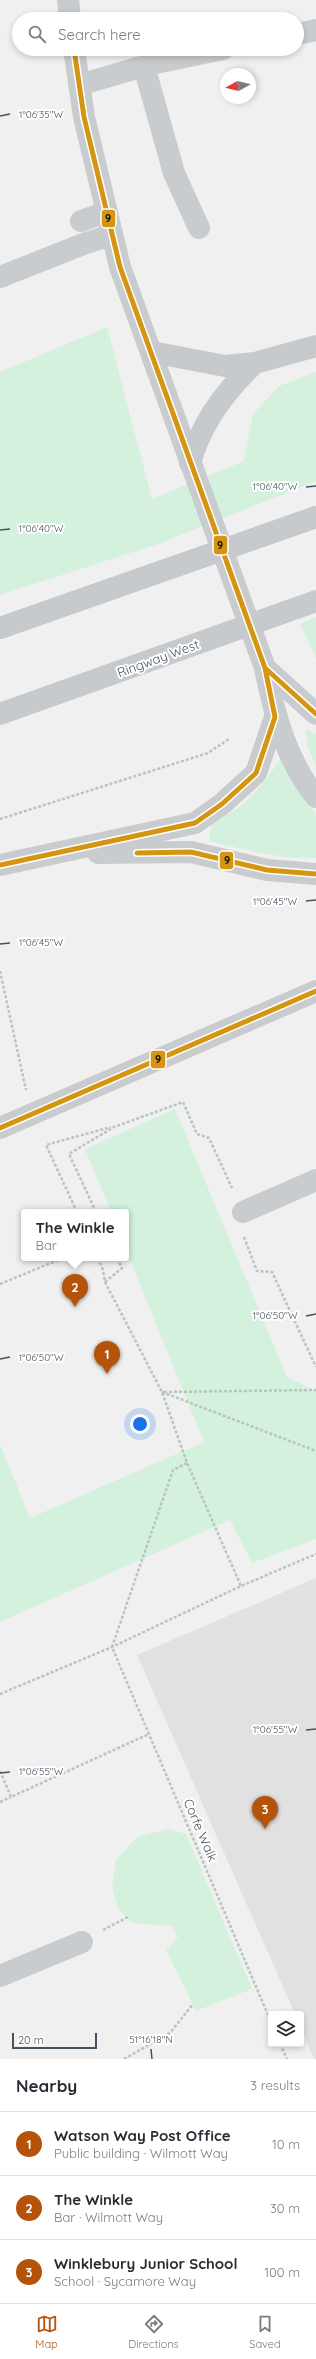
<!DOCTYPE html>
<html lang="en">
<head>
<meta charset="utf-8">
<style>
  :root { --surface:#fff; --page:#f7f7f7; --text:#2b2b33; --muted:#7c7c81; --line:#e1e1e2; --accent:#b45309 }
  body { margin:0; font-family:Quicksand,sans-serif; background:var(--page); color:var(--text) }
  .controls { position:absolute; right:12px; bottom:12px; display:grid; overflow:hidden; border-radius:4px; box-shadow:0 2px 6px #0003 }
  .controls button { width:36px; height:36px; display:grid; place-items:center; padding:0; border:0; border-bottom:1px solid var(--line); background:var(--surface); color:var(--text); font:20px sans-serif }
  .compass { position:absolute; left:220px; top:68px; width:36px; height:36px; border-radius:50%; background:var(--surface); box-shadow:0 2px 6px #0003; rotate:262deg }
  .scale { position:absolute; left:12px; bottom:10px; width:85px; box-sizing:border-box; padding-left:4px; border:2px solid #46535e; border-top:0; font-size:11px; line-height:14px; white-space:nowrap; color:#46535e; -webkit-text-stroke:3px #fff; paint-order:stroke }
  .you { position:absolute; left:140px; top:1424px; width:14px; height:14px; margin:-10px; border:3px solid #fff; border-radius:50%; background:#1a73e8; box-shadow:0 0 0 6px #1a73e833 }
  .badge { display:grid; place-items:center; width:26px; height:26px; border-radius:50%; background:var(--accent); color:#fff; font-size:13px; font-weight:700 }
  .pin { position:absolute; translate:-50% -33px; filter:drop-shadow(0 1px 2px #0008) }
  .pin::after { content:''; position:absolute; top:21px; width:14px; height:12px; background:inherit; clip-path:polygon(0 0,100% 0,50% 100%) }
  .popup { position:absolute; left:21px; top:1209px; width:108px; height:52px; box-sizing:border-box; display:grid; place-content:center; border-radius:4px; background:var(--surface); filter:drop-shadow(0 1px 3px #0005); font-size:13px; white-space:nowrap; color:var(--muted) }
  .popup b { font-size:15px; color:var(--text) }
  .popup::after { content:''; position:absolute; left:50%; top:100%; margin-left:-8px; border:8px solid transparent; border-top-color:var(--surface) }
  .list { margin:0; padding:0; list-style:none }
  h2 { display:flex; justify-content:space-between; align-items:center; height:52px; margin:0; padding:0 16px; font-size:17px }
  h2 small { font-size:13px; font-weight:400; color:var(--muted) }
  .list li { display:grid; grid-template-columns:26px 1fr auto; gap:12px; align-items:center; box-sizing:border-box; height:64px; padding:0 16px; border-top:1px solid var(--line) }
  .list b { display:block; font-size:15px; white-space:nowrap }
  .list p { margin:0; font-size:13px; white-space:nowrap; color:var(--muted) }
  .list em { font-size:13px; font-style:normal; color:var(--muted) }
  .icon { flex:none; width:22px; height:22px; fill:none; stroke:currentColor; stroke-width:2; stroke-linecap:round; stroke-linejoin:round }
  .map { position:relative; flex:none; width:316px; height:2059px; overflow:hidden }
  .search { position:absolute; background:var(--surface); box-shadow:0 2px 6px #0003; left:12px; right:12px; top:12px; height:44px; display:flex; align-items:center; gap:10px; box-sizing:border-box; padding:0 14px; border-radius:22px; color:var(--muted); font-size:15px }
  .sheet { height:244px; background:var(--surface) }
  nav { display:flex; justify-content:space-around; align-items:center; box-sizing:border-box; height:56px; border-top:1px solid var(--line); background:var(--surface); font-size:11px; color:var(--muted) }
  nav a { display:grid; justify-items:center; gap:2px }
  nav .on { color:var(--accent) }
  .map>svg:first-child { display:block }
</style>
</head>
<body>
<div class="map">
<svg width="316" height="2059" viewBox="0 0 316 2059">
  <rect width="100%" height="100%" fill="#f1f0f0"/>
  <!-- education -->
  <path fill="#e2e1e2" d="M316,1578v481h-2l-13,-31v-14h-6l-158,-359z"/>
  <!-- green -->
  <path fill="#d4f1de" d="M107,327l45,172 92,-38 9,-47 26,-28 37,-14v109l-158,63 -158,51v-223z
    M316,617v42l-16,-35z
    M306,729l10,5v32l-9,-21z
    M282,757l9,24 25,33v44c-37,1 -71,-8 -107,-17l3,-20c32,-10 51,-37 70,-64z
    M175,1109l112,268 29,14v148l-64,24 -22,-43 -230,102v-178l30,74 174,-76 -78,-192v-38h-15l-26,-63z
    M168,1829l18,5 66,155 -56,22 -30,-61 12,-13 -5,-11 -40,-3 -15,-14 -6,-23 4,-26 21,-23z"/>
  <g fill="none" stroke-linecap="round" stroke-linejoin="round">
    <!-- path -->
    <path stroke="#b7c4c0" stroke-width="2.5" stroke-dasharray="3 2" stroke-linecap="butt" d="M0,819l208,-66 21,-14
      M0,971l26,119
      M77,1212l-31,-67 65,-18
      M96,1212l-27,-58 45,-27 69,-25 14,32 12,4 23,50
      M244,1237l13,34 15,1 44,95
      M98,1258l5,12 2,12 57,110 25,71 54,123
      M105,1282l17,-14 -5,-10
      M0,1284l63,-26
      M162,1392l154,59
      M164,1392l152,-2
      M187,1463l-14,7 -61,177 159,375
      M0,1694l112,-47 129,-61 75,-32
      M0,1771l11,26 138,-63
      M0,1802l11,-5
      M103,1930l25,-13
      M280,2044l7,15
      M124,2059l46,-26 23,-29"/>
    <!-- minor -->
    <path stroke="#c9cccf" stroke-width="22" d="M68,0l2,19
      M297,34l19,-4
      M74,49l10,68 36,150 145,401c9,45 21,92 51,129
      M144,66l30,107 25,55
      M79,85l72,-21 72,-15
      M81,221l25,-9
      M0,277l86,-34 26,-8
      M265,668l51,46
      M98,853l93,-1 76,18 49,4
      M0,865l195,-42 27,-19 34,-31 19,-56
      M0,1128l316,-137
      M243,1212l73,-32
      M0,1976l82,-34"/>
    <!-- major -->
    <path stroke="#c6cacd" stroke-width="22" d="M152,352l73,14 30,-3 61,-17
      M190,463c11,-40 35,-72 65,-100
      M0,628l316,-111
      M0,714l316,-113"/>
    <defs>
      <path id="bus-1" d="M265,668l51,46
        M137,853l54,-1 76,18 49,4
        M0,865l195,-42 27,-19 34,-31 19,-56 -10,-49 -145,-401 -36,-150 -10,-68
        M0,1128l316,-137"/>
    </defs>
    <!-- bus-1 casing -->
    <use href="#bus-1" stroke="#fff" stroke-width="8"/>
    <!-- bus-1 -->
    <use href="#bus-1" stroke="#d49513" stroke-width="5"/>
  </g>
  <!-- ticks -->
  <path fill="none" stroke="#46535e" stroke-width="1.5" d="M0,116l10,-2M306,487l10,-1M0,530l10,-1M306,901l10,-1M0,944l10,-1M306,1316l10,-2M0,1359l10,-2M306,1730l10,-1M0,1773l10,-1M151,2049l1,10"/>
  <g text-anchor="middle" stroke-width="4" stroke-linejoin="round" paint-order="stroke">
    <!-- street labels -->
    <g font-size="13" fill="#46535e" stroke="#fff">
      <text transform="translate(158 658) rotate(-20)" y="5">Ringway West</text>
      <text transform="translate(201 1830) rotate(67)" y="5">Corfe Walk</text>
    </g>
  </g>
  <g font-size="10" text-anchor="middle" fill="#46535e" stroke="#fff" stroke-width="4" stroke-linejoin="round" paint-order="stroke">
    <text x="41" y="118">1°06'35"W</text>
    <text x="275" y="490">1°06'40"W</text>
    <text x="41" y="532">1°06'40"W</text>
    <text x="275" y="905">1°06'45"W</text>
    <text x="41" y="946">1°06'45"W</text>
    <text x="275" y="1319">1°06'50"W</text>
    <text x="41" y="1361">1°06'50"W</text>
    <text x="275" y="1733">1°06'55"W</text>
    <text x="41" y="1775">1°06'55"W</text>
    <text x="151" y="2043">51°16'18"N</text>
  </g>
  <g stroke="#fff" stroke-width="1.5">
    <rect x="101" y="209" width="15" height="19" rx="4" fill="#d49513"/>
    <rect x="213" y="535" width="15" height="20" rx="4" fill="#d49513"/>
    <rect x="219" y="851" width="15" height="19" rx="4" fill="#d49513"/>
    <rect x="150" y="1050" width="16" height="19" rx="4" fill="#d49513"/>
  </g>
  <g font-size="11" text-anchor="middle" font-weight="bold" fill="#111">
    <text x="108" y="222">9</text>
    <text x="220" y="549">9</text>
    <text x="227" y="864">9</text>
    <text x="158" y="1063">9</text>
  </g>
</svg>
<div class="controls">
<button><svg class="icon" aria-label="layers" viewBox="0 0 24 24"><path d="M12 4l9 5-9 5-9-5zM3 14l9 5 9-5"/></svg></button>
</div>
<svg class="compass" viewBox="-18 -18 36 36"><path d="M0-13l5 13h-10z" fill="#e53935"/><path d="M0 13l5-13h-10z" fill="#7c7c81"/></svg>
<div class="scale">20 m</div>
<div class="you"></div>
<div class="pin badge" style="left:107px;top:1374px">1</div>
<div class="pin badge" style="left:75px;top:1307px">2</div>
<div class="popup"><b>The Winkle</b>Bar</div>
<div class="pin badge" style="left:265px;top:1829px">3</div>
<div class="search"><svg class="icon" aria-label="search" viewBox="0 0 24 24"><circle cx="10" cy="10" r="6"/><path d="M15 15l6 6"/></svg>Search here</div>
</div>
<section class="sheet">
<h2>Nearby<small>3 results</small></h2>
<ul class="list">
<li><span class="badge">1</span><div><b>Watson Way Post Office</b><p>Public building · Wilmott Way</p></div><em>10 m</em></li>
<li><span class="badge">2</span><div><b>The Winkle</b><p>Bar · Wilmott Way</p></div><em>30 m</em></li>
<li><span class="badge">3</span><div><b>Winklebury Junior School</b><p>School · Sycamore Way</p></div><em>100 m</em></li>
</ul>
</section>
<nav>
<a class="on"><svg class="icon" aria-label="map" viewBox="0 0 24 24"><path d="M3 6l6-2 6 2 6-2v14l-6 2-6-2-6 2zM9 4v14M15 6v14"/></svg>Map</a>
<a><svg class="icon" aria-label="directions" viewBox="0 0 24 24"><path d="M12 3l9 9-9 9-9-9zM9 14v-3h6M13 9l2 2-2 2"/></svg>Directions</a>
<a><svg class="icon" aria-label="saved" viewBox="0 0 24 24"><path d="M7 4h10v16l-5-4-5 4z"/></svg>Saved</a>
</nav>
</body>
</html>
